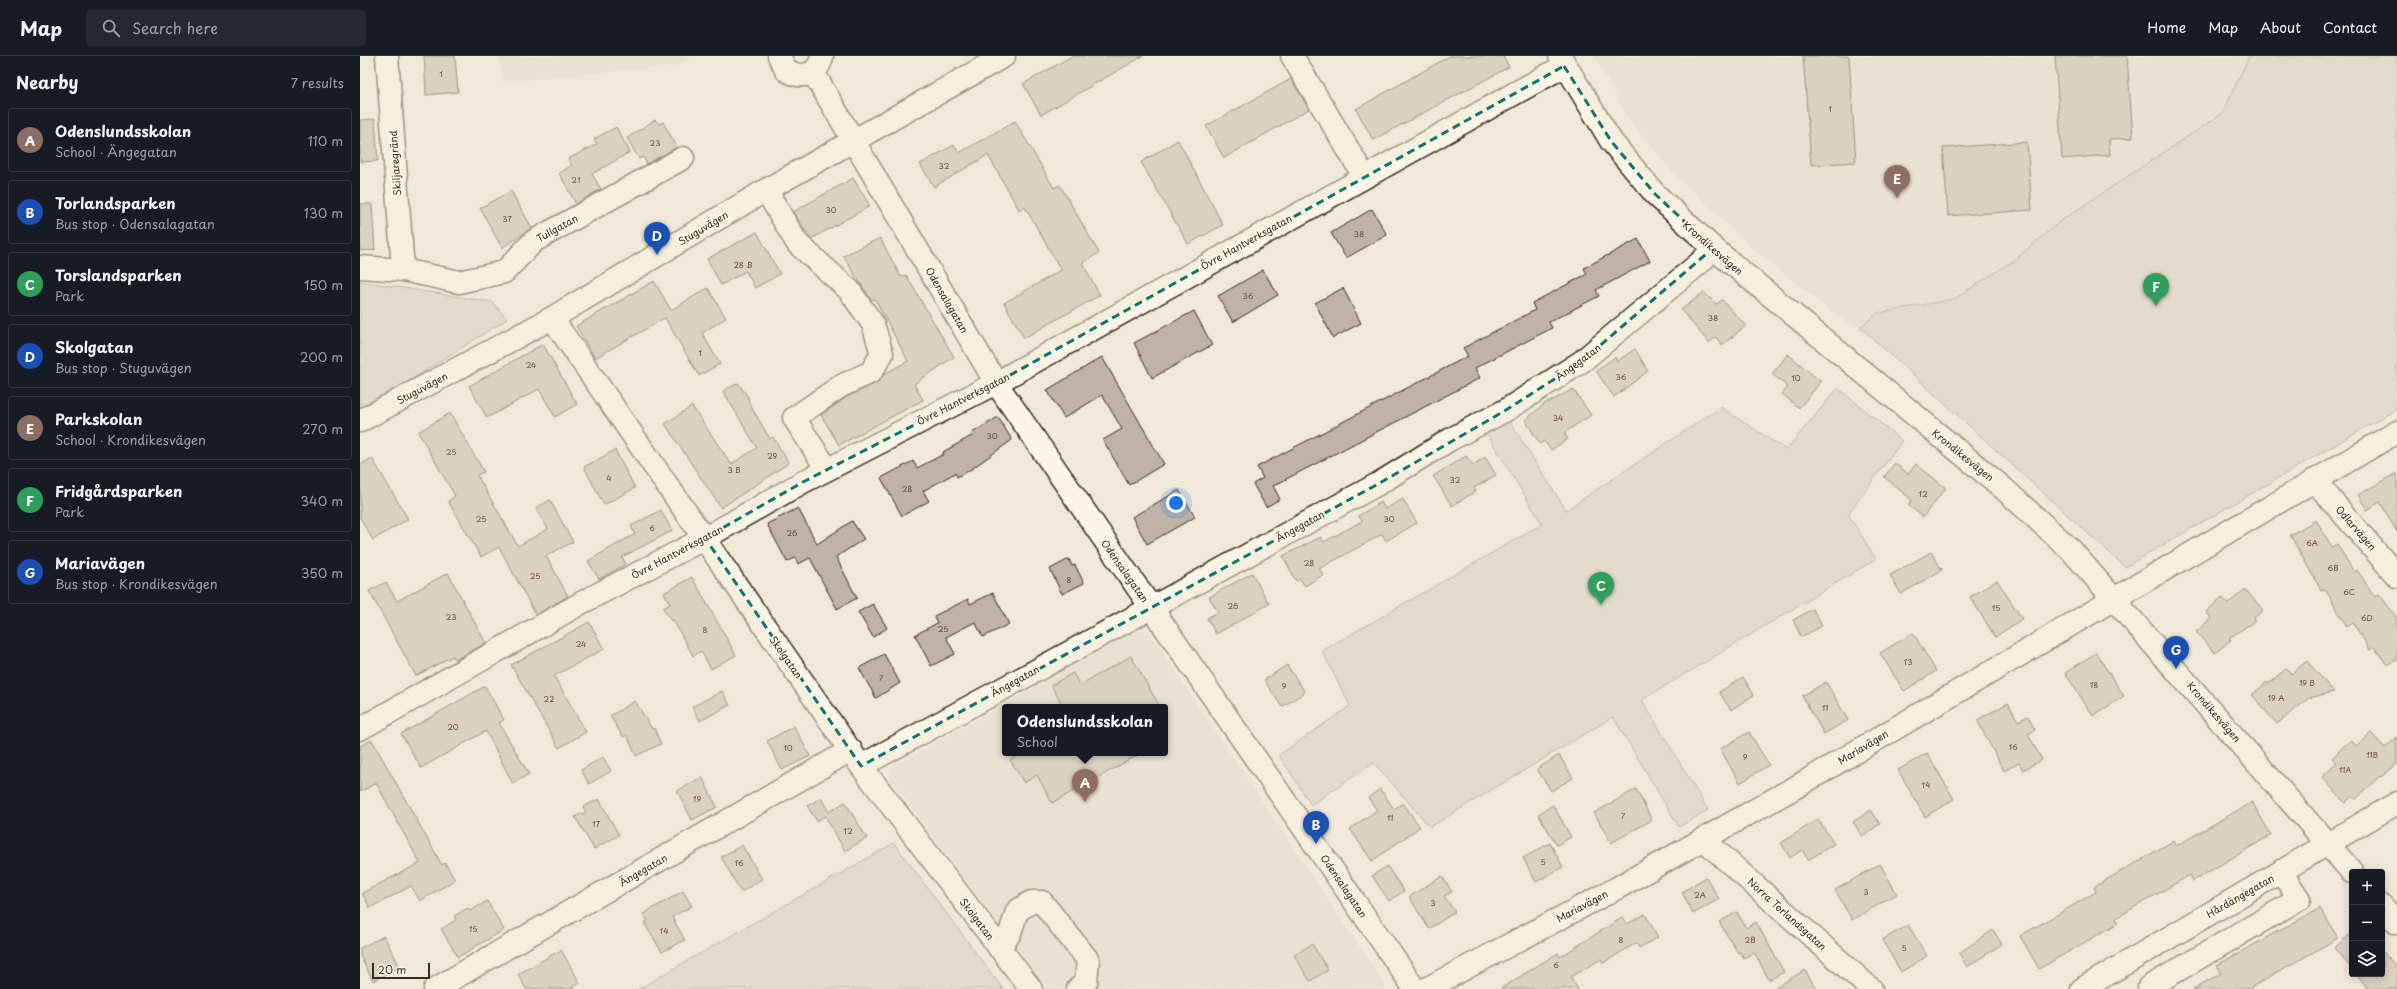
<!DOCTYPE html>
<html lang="en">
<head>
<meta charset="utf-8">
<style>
  :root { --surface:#171b24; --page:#242831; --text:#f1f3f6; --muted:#9ea1a6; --line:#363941; --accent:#0b8043 }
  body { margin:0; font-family:"Playpen Sans",sans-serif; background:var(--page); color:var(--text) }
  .controls { position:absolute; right:12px; bottom:12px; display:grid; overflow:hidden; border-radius:4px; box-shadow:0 2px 10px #0003 }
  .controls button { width:36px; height:36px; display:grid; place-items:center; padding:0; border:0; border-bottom:1px solid var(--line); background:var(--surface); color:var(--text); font:20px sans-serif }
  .scale { position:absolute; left:12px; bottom:10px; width:58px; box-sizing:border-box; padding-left:4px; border:2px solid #3b2a1e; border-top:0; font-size:11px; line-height:14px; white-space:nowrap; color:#3b2a1e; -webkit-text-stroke:3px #fcf5e5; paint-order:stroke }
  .you { position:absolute; left:816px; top:447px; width:14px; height:14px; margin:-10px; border:3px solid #fff; border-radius:50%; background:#1a73e8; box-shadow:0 0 0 6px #1a73e833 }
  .badge { display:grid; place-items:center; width:26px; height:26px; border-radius:50%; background:var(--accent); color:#fff; font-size:13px; font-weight:700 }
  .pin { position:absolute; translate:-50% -33px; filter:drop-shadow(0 1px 2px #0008) }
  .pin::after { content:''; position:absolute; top:21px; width:14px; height:12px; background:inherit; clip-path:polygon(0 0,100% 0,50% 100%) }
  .popup { position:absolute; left:642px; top:648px; width:166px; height:52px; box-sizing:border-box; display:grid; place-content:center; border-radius:4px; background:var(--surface); filter:drop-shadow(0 1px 3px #0005); font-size:13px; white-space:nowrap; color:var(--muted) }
  .popup b { font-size:15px; color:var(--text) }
  .popup::after { content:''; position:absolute; left:50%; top:100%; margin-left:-8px; border:8px solid transparent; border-top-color:var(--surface) }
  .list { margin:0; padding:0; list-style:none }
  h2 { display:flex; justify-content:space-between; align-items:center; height:52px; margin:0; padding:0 16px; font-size:17px }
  h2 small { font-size:13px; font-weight:400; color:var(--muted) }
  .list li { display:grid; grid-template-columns:26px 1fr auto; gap:12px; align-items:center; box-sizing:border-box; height:64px; margin:0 8px 8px; padding:0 8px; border:1px solid var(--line); border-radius:4px }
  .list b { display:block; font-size:15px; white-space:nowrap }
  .list p { margin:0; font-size:13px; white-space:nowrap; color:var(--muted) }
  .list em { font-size:13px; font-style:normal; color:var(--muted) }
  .icon { flex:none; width:22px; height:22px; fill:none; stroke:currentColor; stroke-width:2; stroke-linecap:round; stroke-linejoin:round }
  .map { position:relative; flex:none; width:2037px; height:933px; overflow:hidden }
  header { display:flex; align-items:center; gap:24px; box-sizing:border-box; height:56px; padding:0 20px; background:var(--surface); border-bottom:1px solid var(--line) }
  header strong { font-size:19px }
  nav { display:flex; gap:22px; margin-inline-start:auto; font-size:14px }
  .search { width:280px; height:36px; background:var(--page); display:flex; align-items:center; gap:10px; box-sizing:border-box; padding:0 14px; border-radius:4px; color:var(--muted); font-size:15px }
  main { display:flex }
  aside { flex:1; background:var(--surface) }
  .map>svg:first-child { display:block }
</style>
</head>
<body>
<header>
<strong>Map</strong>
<div class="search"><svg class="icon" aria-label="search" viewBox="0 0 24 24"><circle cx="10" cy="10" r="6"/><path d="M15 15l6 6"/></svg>Search here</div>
<nav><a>Home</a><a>Map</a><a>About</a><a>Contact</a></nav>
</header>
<main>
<aside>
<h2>Nearby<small>7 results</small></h2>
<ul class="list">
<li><span class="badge" style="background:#8d6e63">A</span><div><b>Odenslundsskolan</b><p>School · Ängegatan</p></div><em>110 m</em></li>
<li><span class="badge" style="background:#1a4fb4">B</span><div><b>Torlandsparken</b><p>Bus stop · Odensalagatan</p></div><em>130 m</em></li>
<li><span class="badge" style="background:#2e9e5b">C</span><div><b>Torslandsparken</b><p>Park</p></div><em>150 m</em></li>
<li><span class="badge" style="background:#1a4fb4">D</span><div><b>Skolgatan</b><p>Bus stop · Stuguvägen</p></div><em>200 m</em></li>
<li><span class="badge" style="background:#8d6e63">E</span><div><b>Parkskolan</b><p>School · Krondikesvägen</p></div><em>270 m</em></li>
<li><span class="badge" style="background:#2e9e5b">F</span><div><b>Fridgårdsparken</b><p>Park</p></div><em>340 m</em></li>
<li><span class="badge" style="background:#1a4fb4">G</span><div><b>Mariavägen</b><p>Bus stop · Krondikesvägen</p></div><em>350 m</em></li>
</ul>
</aside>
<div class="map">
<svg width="2037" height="933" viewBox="0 0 2037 933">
  <rect width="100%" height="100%" fill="#f0e9d9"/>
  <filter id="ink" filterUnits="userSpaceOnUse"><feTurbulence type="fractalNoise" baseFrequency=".025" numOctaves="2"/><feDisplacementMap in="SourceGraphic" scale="8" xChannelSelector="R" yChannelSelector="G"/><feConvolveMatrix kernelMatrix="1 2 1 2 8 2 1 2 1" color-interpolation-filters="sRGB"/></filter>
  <g filter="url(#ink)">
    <!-- built -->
    <path fill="#e1d9c9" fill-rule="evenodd" d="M138,0h194l-15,10 -174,16z
      M1234,0h655l-26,57 -164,109 -43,37 -62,40 -76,14 -18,14 -14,-4 -90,-71 -82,-78 -46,-55z
      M778,573l11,3 237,354 -2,3h-337l-158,-211 1,-10zM645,651h160v46h-160z"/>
    <!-- green -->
    <path fill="#d2c9ba" stroke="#867a6c" d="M1889,0h148v353l-272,158 -265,-240 18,-14 76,-14 62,-40 43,-37 164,-109z
      M0,225l132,21 15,17 -147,93z
      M1478,332l64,53 -54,73 28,45 -234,141 66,110 -29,17 -66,-110 -183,110 -56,-64 -63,42 -32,-50 71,-49 -28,-55 220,-127 -56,-92 22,-13 58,91 155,-103 65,43z
      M534,787l109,146h-365z"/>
    <!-- building -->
    <path fill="#beb3a4" stroke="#3b2a1e" d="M64,0h31l3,36 -32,3z
      M712,0h71l-102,59 -18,-31z
      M1090,0h53l6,11 -136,73 -17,-31z
      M1443,0h46l7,106 -45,3z
      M1695,0h72l6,82 -24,1 1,16 -48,4z
      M931,23l18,30 -85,49 -18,-32z
      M15,63l3,42 -18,1v-42z
      M295,64l4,4 4,-2 14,25 -30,17 -4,-7 -4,2 -12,-21z
      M655,65l39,67 6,-3 39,68 -17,10 18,32 -76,43 -20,-35 57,-33 -36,-63 -6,3 -31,-55 -54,32 -14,-23 34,-19 5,8z
      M256,71l14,25 -38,22 9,15 -25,15 -17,-31 13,-8 -4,-6 29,-15 -3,-5z
      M818,84l45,85 -35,19 -47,-82z
      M1667,86l5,68 -84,6 -5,-68z
      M493,122l17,28 -59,33 -18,-27z
      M151,135l21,37 -30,20 -22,-40z
      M0,148h12l3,46 -15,1z
      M1012,153l15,26 -41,23 -15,-25z
      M397,176l23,42 -25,14 -9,-17 -25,14 -14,-26z
      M520,182l21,39 5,-2 48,82 -40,27 9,16 -84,45 -18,-30 26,-18 29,-14 8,-9 24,-13 -33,-62 -4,1 -28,-44z
      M1278,183l12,22 -54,29 3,6 -50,26 3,6 -77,40 5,10 -207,108 7,13 -14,8 -13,-23 10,-6 -6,-11 211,-111 -5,-8 72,-38 -3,-7 55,-29 -3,-6z
      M903,214l15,25 -45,27 -15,-26z
      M294,225l17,29 37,-22 18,30 -24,15 18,31 -21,12 -34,-58 -70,40 -19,-32z
      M983,232l18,35 -28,15 -18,-35z
      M1344,236l12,12 6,-4 24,26 -24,19 -6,-8 -7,6 -28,-33z
      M834,255l18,34 -60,33 -18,-35z
      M183,288l34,60 -22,13 -16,-28 -52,29 -18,-32z
      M1275,293l13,22 -34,26 -18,-26 19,-14 2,4z
      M1428,298l33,28 -22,26 -17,-14 6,-7 -16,-13z
      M742,301l62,107 -35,21 -26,-45 19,-11 -20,-34 -38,23 -17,-28z
      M378,327l10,14 1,6 21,36 3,-2 16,26 -68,45 -56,-84 27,-18 39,58 26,-16 -34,-57z
      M1213,333l18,26 -27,18 4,6 -17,11 -7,-9 -4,3 -15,-24 23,-19v2z
      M90,357l34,59 -7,3 41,71 30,-17 -12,-21 14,-8 23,42 -27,14 22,40 -32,19 -37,-68 -18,10 -33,-56 7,-5 -37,-64z
      M638,361l14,23 -42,30 -13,7 -2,-4 -32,18 6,10 -27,15 -21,-38 32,-17 4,7 27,-14 -1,-2 30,-17 -1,-2z
      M255,394l20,38 -31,17 -20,-38z
      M1106,400l7,9 12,-8 11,18 -22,13 2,3 -24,15 -19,-30z
      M12,402l36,61 -35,21 -13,-22v-53z
      M1535,407l13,11 8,-10 30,24 -23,29 -15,-12 4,-5 -28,-23z
      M2037,417v59l-17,-30 -13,8 -9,-15z
      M819,434l16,27 -48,27 -15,-27z
      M1043,443l14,24 -31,18 -4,-7 -63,35 4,6 -18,11 -5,-7 -4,2 -13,-25 38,-19 3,5 38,-21 -4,-5 23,-14 4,7z
      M438,452l19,36 35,-23 12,18 -28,18 21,41 -20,11 -27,-51 -12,6 -3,-6 -8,4 -20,-38z
      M301,454l11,21 -50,26 4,7 -27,15 -11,-18 47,-27 -4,-8z
      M1956,464l16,27 5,-3 17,28 3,-2 18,27 4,-3 18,24v42l-10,5 -13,-18 -4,3 -17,-27 -6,4 -22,-38 -4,1 -31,-55z
      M1571,496l11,18 -41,24 -11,-19z
      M709,503l3,7 3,-1 9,18 -22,11 -12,-25z
      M88,517l38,70 -31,17 -2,-4 -37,20 -47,-85 17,-9 11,19z
      M892,517l17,31 -53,30 -9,-16 11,-6 -9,-15z
      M332,521l44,78 -25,14 -10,-18 -8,5 -20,-36 -2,1 -8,-13 7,-4 -6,-11z
      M1637,524l25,39 -27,18 -25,-40z
      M1885,533l18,21 -10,9 2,2 -26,17 2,2 -16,13 -19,-21 15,-14 -5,-6 16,-15 6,7z
      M633,537l16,31 -26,13 -8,-15 -29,15 9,17 -24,12 -16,-31 22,-12 -3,-7 34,-17 2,5z
      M513,548l14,24 -14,9 -15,-25z
      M1453,553l9,17 -21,11 -8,-17z
      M229,566l15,27 -50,27 32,56 -27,16 -48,-83z
      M1553,577l23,38 -32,20 -24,-38z
      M1736,597l28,43 -31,20 -28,-43z
      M524,598l16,29 -24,15 -17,-30z
      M771,600l29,51h-97l-12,-22 22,-12 7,12z
      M1947,605l27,31 -25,6 -32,26 -25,-29 15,-13 1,2 19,-16 4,6z
      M927,609l18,27 -23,15 -18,-27z
      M1383,621l11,18 -23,15 -12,-18z
      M1466,626l22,38 -24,14 -22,-38z
      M125,630l19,34 -5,3 30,51 -16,10 -27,-53 -65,37 -20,-34z
      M362,635l8,14 -30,16 -8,-14z
      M275,645l17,28 2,-1 7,16 -25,12 -9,-21 -4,2 -13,-21z
      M1648,647l10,18 10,-5 7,14 -7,4 14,26 -19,10 -4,-7 -15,8 -27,-51z
      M434,670l16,30 -28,14 -15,-29z
      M1389,676l20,33 -29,18 -20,-34z
      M2011,677l14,15 12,-11v27l-16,13 -1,-1 -24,23 -4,-3 -7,7 -23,-26 15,-14 -5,-5 10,-10 9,-8 5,6z
      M12,684l70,125 3,-2 10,17 -35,21 -9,-15 -41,22 -8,-15 58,-30 -44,-80 -16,9v-46z
      M662,697h120l-90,50 -15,-28 -13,8 -14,-23z
      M1567,697l27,46 -29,18 -27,-47z
      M1199,699l14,23 -22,13 -14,-22z
      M243,701l8,14 -22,13 -8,-14z
      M342,721l15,30 -25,13 -15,-29z
      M1020,733l14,20 9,-6 17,24 -48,34 -22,-32 27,-19 -9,-12z
      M1276,733l16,31 -41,23 -17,-30z
      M461,742l8,14 16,-10 22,36 -22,13 -20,-35 -8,5 -10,-15z
      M239,743l20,36 -25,14 -19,-32 11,-5 -3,-5z
      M1892,746l19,33 -78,46 -3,-6 -74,43 2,5 -79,46 -19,-33 76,-44 -2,-5 79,-46 3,5z
      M1193,749l18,32 -14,8 -19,-31z
      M1511,754l9,14 -18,12 -9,-14z
      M1458,763l16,25 -26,16 -6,-10 -12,8 -9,-15z
      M1190,787l13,24 -27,15 -13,-24z
      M382,789l20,34 -21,13 -20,-35z
      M1520,808l17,30 -45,26 -17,-30z
      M1027,810l17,25 -15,10 -17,-25z
      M1082,820l10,16 -8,4 11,16 -26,17 -20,-32z
      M1346,821l13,22 -26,15 -11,-22z
      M323,835l9,15 -20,11 13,23 -23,12 -18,-29 4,-2 -5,-7z
      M127,845l17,29 -46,27 -17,-28 15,-9 -2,-4 14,-8 2,3z
      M1960,852l18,30 -89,51h-56l28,-16 -4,-8z
      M1377,856l9,16 10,-6 28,50 -15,8 -15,-28 -10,6 -4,-6 -2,1 -19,-31z
      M1285,858l13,23 -19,11 -3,-5 -33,20 -2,-4 -30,18 7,12h-78l58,-36 2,4 63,-40 4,7z
      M1548,869l19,31 -26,16 -19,-32z
      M1633,874l9,14 -35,23 -8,-14z
      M1992,877v36l-18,-21z
      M24,880l16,31 -27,14 -13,-25v-8z
      M952,888l16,26 -18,11 -16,-26z
      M201,894l19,33 -10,6h-44l-8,-15z
      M2022,895l15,17v21h-28l-13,-15h26z
      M1445,914l11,19h-43z"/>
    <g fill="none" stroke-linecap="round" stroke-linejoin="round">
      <defs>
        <path id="minor" d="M27,0l16,214
          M419,0l7,14c15,10 33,5 36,-14
          M932,0l72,120
          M1200,0l51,85 44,53 58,54 290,240 68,62 281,322
          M453,16l183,311 419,606
          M406,134l31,53 52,47 24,34 9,30 -11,18 -30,14 -47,32 33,51
          M0,211l43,3 56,12 45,-10 30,-31 149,-83
          M192,262l309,448 170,223
          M1954,424l83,96
          M0,673l223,-127 122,-64 98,-56 193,-99 568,-317
          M501,710l517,-282 73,-45 55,-29 75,-48 121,-101 11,-13
          M1344,784l167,149
          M2022,850l15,17
          M639,892l11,-15 7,-22 14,-9h11l46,58 -2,22 -8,7
          M1789,931l150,-88 -18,-27
          M75,933l416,-239
          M1066,933l191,-101 179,-101 601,-355
          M1722,933l315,-186"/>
        <path id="major" d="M0,365l192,-103 214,-128 238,-134"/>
      </defs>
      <!-- minor casing -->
      <use href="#minor" stroke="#3b2a1e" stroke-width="25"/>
      <!-- major casing -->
      <use href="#major" stroke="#3b2a1e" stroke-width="25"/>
      <!-- minor -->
      <use href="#minor" stroke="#fcf5e5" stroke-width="22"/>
      <!-- major -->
      <use href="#major" stroke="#fcf5e5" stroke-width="22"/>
    </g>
  </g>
  <!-- marked area -->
  <path d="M0 0H2037V933H0ZM1204,10l47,75 44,53 58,54 -132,114 -75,48 -128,74 -517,282 -156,-228 98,-56 193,-99z" fill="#f0e9d9" fill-opacity=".55" fill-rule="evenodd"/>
  <path fill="none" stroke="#0f766e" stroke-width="3" stroke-dasharray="8 5" stroke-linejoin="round" d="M1204,10l47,75 44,53 58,54 -132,114 -75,48 -128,74 -517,282 -156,-228 98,-56 193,-99z"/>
  <g text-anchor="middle" stroke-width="4" stroke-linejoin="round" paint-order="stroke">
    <!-- number labels -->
    <g font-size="8" fill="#5c4c40">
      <text x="81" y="21">1</text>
      <text x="1470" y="56">1</text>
      <text x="295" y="90">23</text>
      <text x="584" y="113">32</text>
      <text x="216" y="127">21</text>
      <text x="471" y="157">30</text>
      <text x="147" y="166">37</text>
      <text x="999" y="181">38</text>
      <text x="383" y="212">28 B</text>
      <text x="888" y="243">36</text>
      <text x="1353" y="265">38</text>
      <text x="340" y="300">1</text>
      <text x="171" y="312">24</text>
      <text x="1261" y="324">36</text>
      <text x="1436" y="325">10</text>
      <text x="1198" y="365">34</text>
      <text x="632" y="383">30</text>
      <text x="91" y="399">25</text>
      <text x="412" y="403">29</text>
      <text x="374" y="417">3 B</text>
      <text x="249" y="425">4</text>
      <text x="1095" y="427">32</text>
      <text x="547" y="436">28</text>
      <text x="1563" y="441">12</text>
      <text x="121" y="466">25</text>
      <text x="1029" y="466">30</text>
      <text x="292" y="475">6</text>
      <text x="432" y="480">26</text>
      <text x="1952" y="490">6A</text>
      <text x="949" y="510">28</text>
      <text x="1973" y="515">6B</text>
      <text x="175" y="523">25</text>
      <text x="709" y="527">8</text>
      <text x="1989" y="539">6C</text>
      <text x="873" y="553">26</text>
      <text x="1636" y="555">15</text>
      <text x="91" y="564">23</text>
      <text x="2007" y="565">6D</text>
      <text x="583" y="576">25</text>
      <text x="345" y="577">8</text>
      <text x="221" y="591">24</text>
      <text x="1548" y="609">13</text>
      <text x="521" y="625">7</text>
      <text x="1947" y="630">19 B</text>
      <text x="1734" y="632">18</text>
      <text x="924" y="633">9</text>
      <text x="1916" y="645">19 A</text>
      <text x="189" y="646">22</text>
      <text x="1465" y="655">11</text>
      <text x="93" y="674">20</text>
      <text x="1653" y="694">16</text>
      <text x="428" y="695">10</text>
      <text x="2012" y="702">11B</text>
      <text x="1385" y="704">9</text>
      <text x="1985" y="717">11A</text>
      <text x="1566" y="732">14</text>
      <text x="337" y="746">19</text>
      <text x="1263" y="763">7</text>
      <text x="1030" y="765">11</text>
      <text x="236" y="771">17</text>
      <text x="488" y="778">12</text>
      <text x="1183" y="809">5</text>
      <text x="379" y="810">16</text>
      <text x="1506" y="839">3</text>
      <text x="1340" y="842">2A</text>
      <text x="1073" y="850">3</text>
      <text x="113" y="876">15</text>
      <text x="304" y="878">14</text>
      <text x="1261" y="887">8</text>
      <text x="1390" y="887">2B</text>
      <text x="1544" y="895">5</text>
      <text x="1196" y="912">6</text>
    </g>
    <!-- street labels -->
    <g font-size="10" fill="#3b2a1e" stroke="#fcf5e5">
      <text transform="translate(35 107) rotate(-94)" y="4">Skiljaregränd</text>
      <text transform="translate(197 172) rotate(-29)" y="4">Tullgatan</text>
      <text transform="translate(343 172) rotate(-31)" y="4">Stuguvägen</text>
      <text transform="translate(886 186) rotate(-29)" y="4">Övre Hantverksgatan</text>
      <text transform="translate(1353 192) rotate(41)" y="4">Krondikesvägen</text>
      <text transform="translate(587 244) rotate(60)" y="4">Odensalagatan</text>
      <text transform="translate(1218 306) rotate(-37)" y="4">Ängegatan</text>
      <text transform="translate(62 332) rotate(-28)" y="4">Stuguvägen</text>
      <text transform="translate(603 343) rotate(-27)" y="4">Övre Hantverksgatan</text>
      <text transform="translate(1603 399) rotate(39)" y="4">Krondikesvägen</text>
      <text transform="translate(940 470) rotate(-29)" y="4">Ängegatan</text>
      <text transform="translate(1996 472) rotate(49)" y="4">Odlarvägen</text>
      <text transform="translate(317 496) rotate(-28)" y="4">Övre Hantverksgatan</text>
      <text transform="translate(765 515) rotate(55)" y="4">Odensalagatan</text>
      <text transform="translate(426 601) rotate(55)" y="4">Skolgatan</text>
      <text transform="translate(655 625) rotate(-29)" y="4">Ängegatan</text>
      <text transform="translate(1854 656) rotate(49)" y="4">Krondikesvägen</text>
      <text transform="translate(1503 691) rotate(-31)" y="4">Mariavägen</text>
      <text transform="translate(283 814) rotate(-30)" y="4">Ängegatan</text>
      <text transform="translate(984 830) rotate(56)" y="4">Odensalagatan</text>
      <text transform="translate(1880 840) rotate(-30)" y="4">Hårdängegatan</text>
      <text transform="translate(1222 850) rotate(-28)" y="4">Mariavägen</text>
      <text transform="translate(1427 858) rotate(42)" y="4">Norra Torlandsgatan</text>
      <text transform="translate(617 863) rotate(53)" y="4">Skolgatan</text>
    </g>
  </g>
</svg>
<div class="controls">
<button>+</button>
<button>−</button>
<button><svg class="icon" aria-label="layers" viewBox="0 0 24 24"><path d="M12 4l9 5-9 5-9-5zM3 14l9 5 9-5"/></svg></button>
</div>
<div class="scale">20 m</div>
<div class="you"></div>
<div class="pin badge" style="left:725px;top:746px;background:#8d6e63">A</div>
<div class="popup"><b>Odenslundsskolan</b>School</div>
<div class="pin badge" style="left:956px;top:788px;background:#1a4fb4">B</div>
<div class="pin badge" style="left:1241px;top:549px;background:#2e9e5b">C</div>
<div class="pin badge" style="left:297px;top:199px;background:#1a4fb4">D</div>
<div class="pin badge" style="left:1537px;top:142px;background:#8d6e63">E</div>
<div class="pin badge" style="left:1796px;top:250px;background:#2e9e5b">F</div>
<div class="pin badge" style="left:1816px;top:613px;background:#1a4fb4">G</div>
</div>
</main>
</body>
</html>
